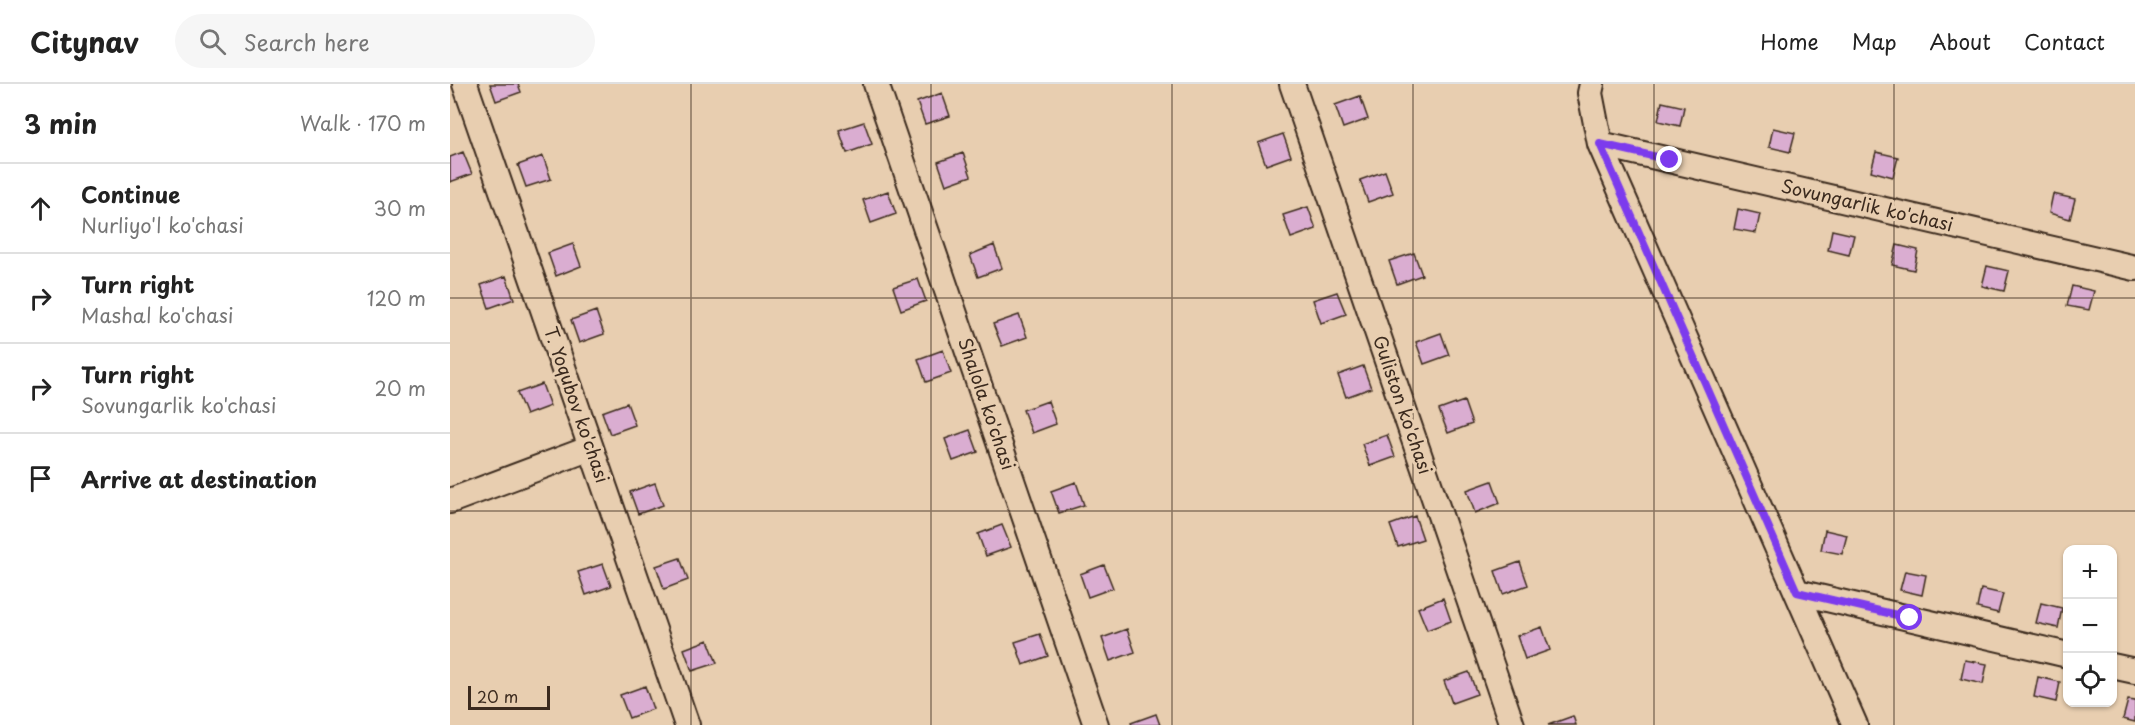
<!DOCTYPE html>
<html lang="en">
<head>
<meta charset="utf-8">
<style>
  :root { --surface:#fff; --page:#f6f6f6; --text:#222; --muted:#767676; --line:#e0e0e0 }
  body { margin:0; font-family:"Playpen Sans",sans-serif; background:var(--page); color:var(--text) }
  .controls { position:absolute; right:18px; bottom:18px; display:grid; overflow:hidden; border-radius:12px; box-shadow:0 2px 4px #0004 }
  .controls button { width:54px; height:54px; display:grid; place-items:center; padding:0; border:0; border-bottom:2px solid var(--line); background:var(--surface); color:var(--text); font:30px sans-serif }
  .scale { position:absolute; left:18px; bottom:15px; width:82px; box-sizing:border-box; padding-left:6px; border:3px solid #3b2a1e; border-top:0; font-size:16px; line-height:21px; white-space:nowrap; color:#3b2a1e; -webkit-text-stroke:4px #e8ceb0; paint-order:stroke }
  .stop { position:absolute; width:18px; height:18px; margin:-14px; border:4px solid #7c3aed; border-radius:50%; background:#fff }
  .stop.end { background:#7c3aed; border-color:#fff; box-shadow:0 2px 6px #0008 }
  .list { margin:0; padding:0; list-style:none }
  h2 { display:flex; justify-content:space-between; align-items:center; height:78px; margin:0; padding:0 24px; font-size:26px }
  h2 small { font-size:20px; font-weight:400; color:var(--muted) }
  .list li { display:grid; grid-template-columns:39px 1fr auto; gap:18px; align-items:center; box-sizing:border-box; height:90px; padding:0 24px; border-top:2px solid var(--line) }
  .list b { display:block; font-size:22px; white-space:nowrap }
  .list p { margin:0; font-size:20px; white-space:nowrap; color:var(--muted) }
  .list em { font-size:20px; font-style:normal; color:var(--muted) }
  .icon { flex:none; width:33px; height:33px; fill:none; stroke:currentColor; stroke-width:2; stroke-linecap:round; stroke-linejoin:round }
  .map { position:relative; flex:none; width:1685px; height:641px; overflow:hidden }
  header { display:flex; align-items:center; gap:36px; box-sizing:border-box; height:84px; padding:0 30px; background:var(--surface); border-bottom:2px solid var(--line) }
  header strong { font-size:28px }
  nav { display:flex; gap:33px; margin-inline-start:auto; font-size:21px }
  .search { width:420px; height:54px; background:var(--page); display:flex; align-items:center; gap:15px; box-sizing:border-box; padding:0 21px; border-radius:33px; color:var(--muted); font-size:22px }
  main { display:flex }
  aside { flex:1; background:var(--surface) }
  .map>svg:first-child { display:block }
</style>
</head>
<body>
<header>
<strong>Citynav</strong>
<div class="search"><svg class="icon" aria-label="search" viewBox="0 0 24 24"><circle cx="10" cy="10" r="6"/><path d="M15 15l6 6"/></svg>Search here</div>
<nav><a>Home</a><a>Map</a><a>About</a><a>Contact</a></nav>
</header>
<main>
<aside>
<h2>3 min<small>Walk · 170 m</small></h2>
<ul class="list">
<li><svg class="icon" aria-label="ahead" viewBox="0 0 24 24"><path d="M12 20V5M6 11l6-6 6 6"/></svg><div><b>Continue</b><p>Nurliyo'l ko'chasi</p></div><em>30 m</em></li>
<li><svg class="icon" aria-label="right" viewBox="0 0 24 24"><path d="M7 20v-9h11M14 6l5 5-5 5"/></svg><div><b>Turn right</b><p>Mashal ko'chasi</p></div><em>120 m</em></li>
<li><svg class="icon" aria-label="right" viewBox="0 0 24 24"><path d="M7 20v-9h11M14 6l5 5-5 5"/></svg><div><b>Turn right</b><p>Sovungarlik ko'chasi</p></div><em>20 m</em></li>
<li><svg class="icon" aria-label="arrive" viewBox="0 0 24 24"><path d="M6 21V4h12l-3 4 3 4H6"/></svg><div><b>Arrive at destination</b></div></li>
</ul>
</aside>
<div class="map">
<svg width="1685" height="641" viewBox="0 0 1685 641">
  <rect width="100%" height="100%" fill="#e8ceb0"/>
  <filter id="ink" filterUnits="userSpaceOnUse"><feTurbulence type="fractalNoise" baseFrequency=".0167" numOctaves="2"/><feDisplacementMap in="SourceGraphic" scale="12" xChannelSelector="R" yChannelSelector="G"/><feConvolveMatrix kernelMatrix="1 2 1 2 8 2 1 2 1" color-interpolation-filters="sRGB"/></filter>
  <g filter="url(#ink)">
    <!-- building -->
    <path fill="#daadd1" stroke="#3b2a1e" stroke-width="1.5" d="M40,0h28l3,8 -25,9z
      M492,9l8,23 -25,8 -8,-22z
      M910,12l8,23 -25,9 -8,-23z
      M1212,18l22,5 -4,19 -22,-5z
      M414,38l8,22 -25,9 -8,-23z
      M1323,44l22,5 -5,19 -21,-5z
      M833,50l8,22 -25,9 -8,-22z
      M13,68l9,22 -22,8v-25z
      M1426,68l22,5 -5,20 -22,-6z
      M513,69l8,23 -25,9 -8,-23z
      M93,72l8,23 -25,8 -8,-22z
      M935,87l8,22 -25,9 -8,-22z
      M438,107l8,23 -25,9 -8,-23z
      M1603,110l22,5 -5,20 -21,-6z
      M858,123l8,22 -25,9 -8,-23z
      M1288,125l22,5 -4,19 -22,-4z
      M1382,146l22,5 -5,20 -21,-5z
      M123,160l8,22 -25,10 -8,-23z
      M544,161l8,23 -24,9 -8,-22z
      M1447,161l21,5 -4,20 -22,-5z
      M964,169l8,22 -25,9 -8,-23z
      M1537,182l22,5 -5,20 -22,-5z
      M56,192l8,23 -25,9 -8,-23z
      M468,195l8,22 -25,9 -8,-23z
      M1622,202l22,5 -5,19 -22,-4z
      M887,208l9,22 -25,9 -8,-23z
      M146,227l8,23 -25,9 -8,-23z
      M569,231l8,22 -25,9 -9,-22z
      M991,249l8,22 -25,9 -8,-22z
      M493,266l8,23 -25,9 -8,-23z
      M913,282l8,22 -25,9 -8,-22z
      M92,300l8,22 -24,9 -9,-22z
      M598,317l8,23 -24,9 -9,-23z
      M1014,317l8,23 -24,9 -9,-23z
      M177,319l8,22 -25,9 -8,-22z
      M520,346l8,22 -25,9 -8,-22z
      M937,351l8,22 -25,9 -8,-22z
      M1042,397l8,22 -25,10 -8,-23z
      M626,398l8,23 -25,8 -8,-22z
      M205,399l8,22 -25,9 -8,-22z
      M965,432l8,23 -25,8 -8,-22z
      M552,441l9,22 -25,9 -8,-22z
      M1375,446l22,5 -5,19 -21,-4z
      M230,474l8,22 -24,9 -8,-23z
      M1070,478l8,23 -25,9 -8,-23z
      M153,480l8,22 -25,9 -8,-23z
      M654,481l9,23 -25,9 -8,-23z
      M1455,487l21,4 -4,20 -22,-5z
      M1531,505l22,5 -5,19 -21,-5z
      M993,514l8,23 -24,9 -9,-22z
      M1591,519l21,5 -4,20 -22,-5z
      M1092,543l8,23 -25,9 -8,-23z
      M677,545l8,23 -25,9 -8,-23z
      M590,550l8,22 -25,9 -8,-23z
      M258,556l9,23 -25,8 -8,-22z
      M1515,576l22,4 -4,20 -22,-5z
      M1019,588l8,22 -25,9 -8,-22z
      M1588,593l22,5 -4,20 -22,-5z
      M195,602l8,23 -24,9 -9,-23z
      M1678,616l7,1v21l-12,-3z
      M706,630l4,11h-28l-1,-2z
      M1123,632l3,9h-28z"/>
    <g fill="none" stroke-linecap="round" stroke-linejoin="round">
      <defs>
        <path id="street" d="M15,0l222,641
          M426,0l220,641
          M842,0l220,641
          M1142,0l-2,9 10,51 255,581
          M1150,60l535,124
          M0,417l141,-53
          M1347,508l271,63
          M1662,582l23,5"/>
      </defs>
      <!-- street casing -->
      <use href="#street" stroke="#3b2a1e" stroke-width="28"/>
      <!-- street -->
      <use href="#street" stroke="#e8ceb0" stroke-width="24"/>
    </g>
  </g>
  <g fill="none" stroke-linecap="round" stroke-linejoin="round" filter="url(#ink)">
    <!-- route -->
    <path stroke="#7c3aed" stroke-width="8" d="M1220,76l-70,-16 197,448 113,26"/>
  </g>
  <!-- grid -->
  <path fill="none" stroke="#3b2a1e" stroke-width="1.5" stroke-opacity="0.55" d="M241,0v641M481,0v641M722,0v641M963,0v641M1204,0v641M1444,0v641M0,214h1685M0,427h1685"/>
  <g text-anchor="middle" stroke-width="6" stroke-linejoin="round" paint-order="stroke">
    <!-- street labels -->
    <g font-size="18" fill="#3b2a1e" stroke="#e8ceb0">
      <text transform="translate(1417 122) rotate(13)" y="6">Sovungarlik ko'chasi</text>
      <text transform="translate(536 320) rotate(71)" y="6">Shalola ko'chasi</text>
      <text transform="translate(126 321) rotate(71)" y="6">T. Yoqubov ko'chasi</text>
      <text transform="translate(952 321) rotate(71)" y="6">Guliston ko'chasi</text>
    </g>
  </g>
</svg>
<div class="controls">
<button>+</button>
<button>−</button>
<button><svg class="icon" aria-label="locate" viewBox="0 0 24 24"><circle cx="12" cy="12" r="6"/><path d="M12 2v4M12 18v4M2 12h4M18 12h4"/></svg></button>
</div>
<div class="scale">20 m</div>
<div class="stop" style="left:1460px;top:534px"></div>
<div class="stop end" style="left:1220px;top:76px"></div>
</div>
</main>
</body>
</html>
